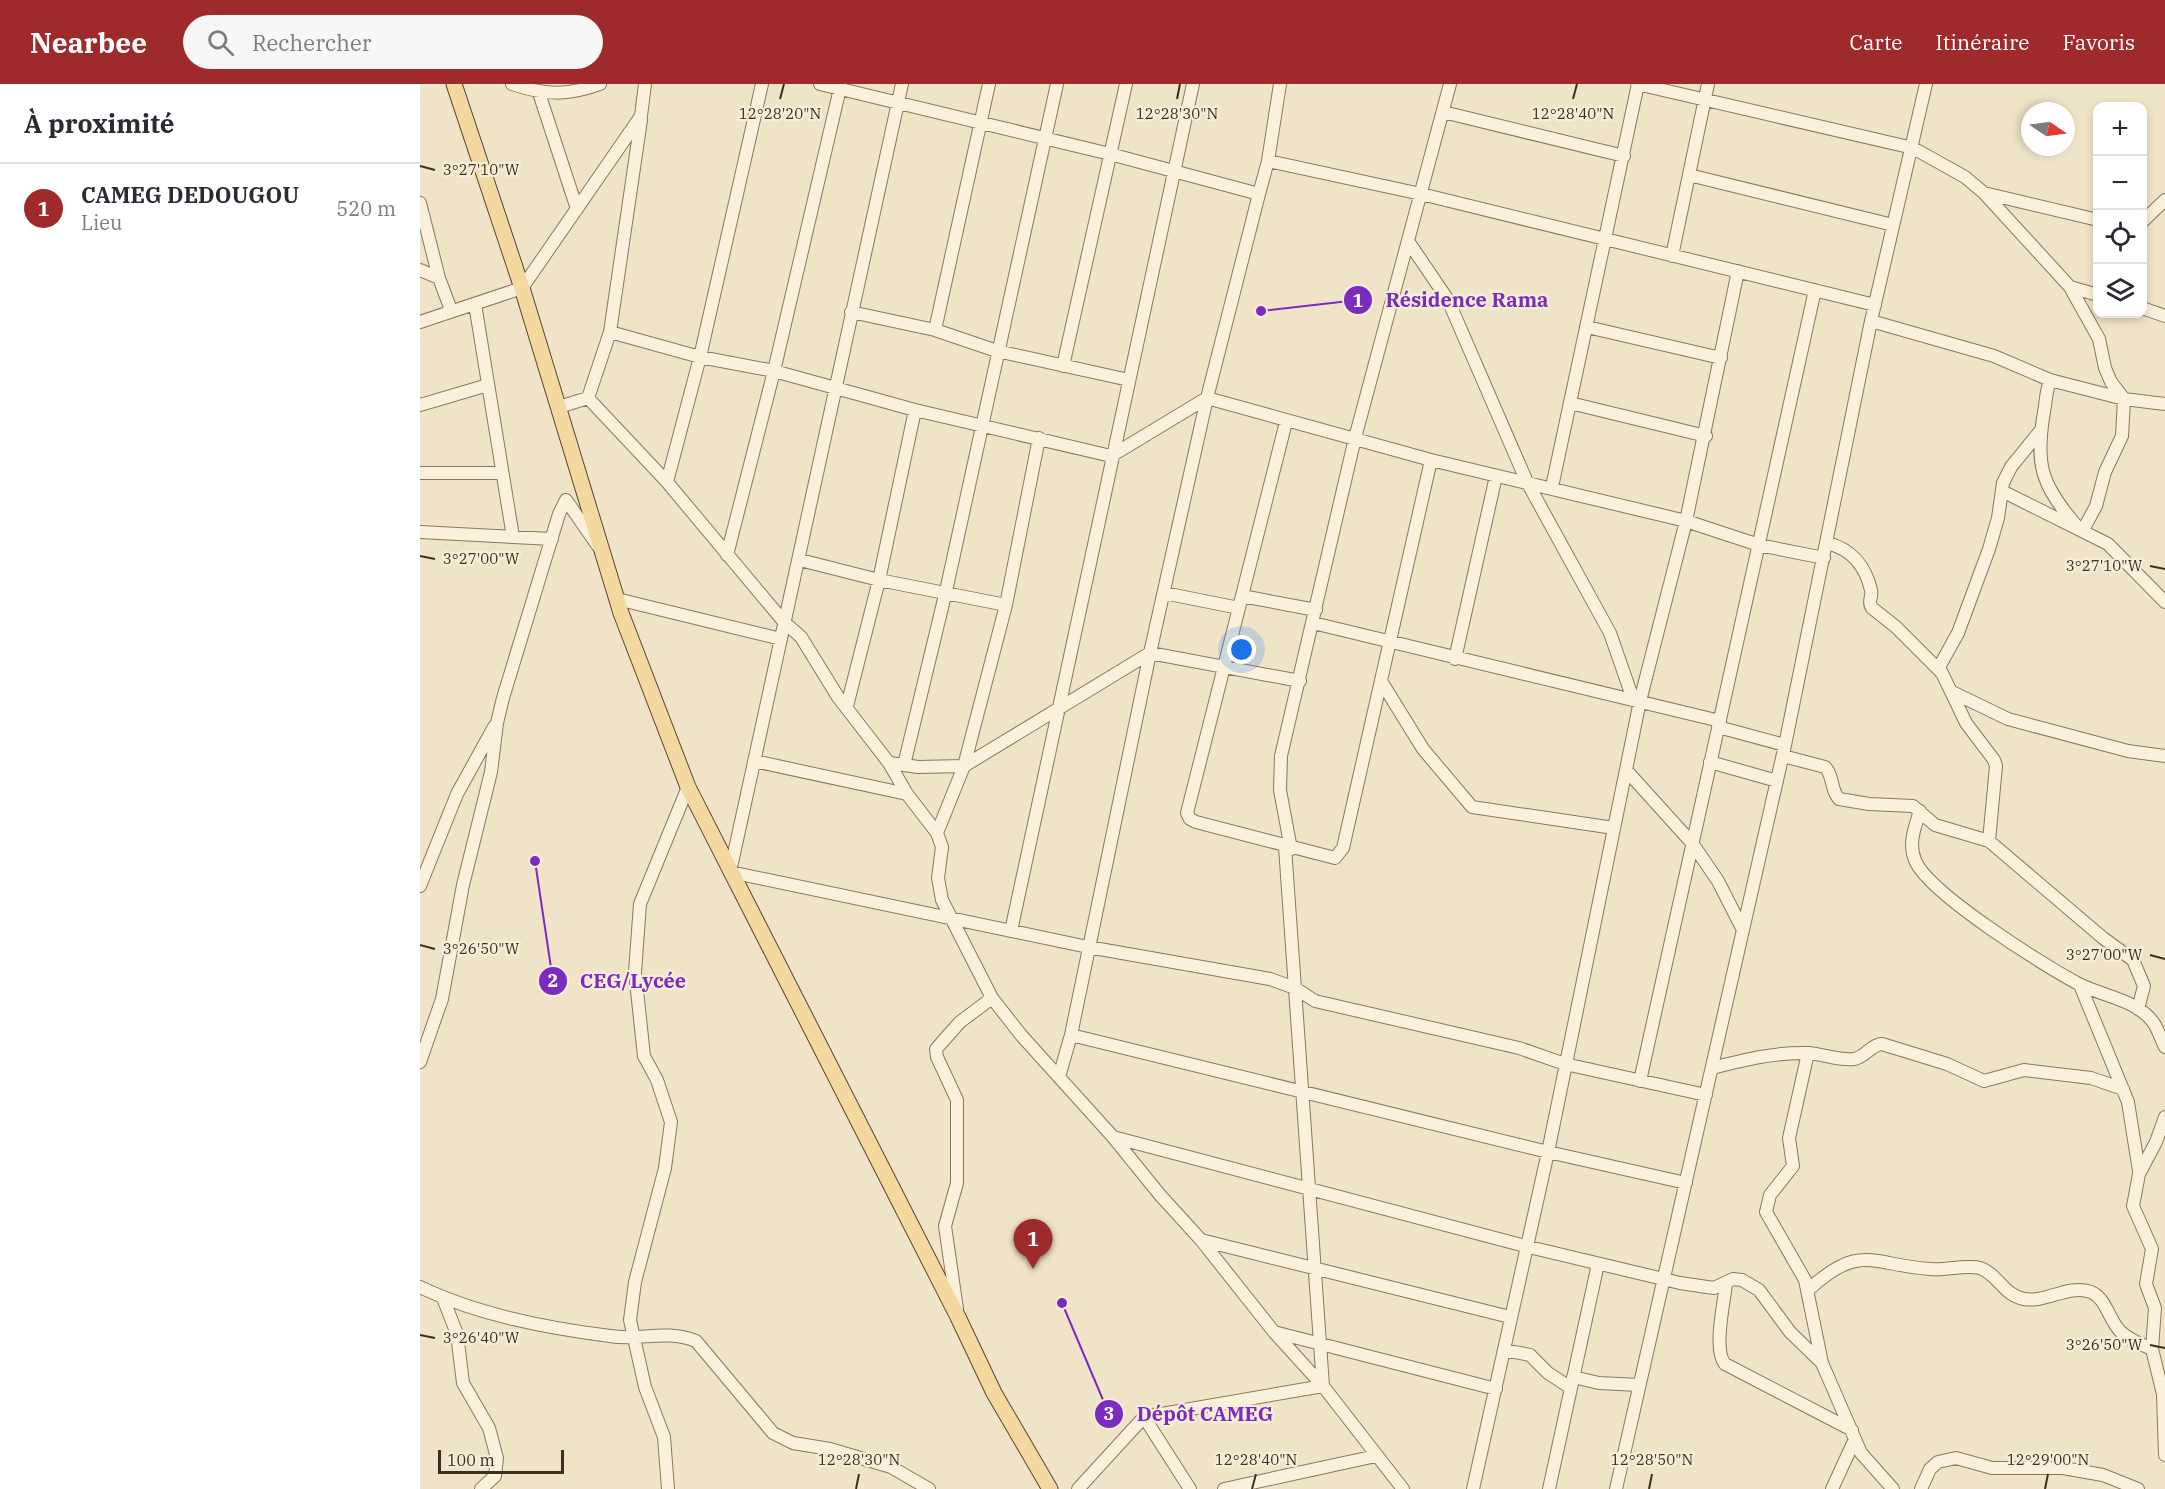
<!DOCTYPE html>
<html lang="fr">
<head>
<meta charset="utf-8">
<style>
  :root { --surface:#fff; --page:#f7f7f7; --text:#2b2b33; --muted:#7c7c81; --line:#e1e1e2; --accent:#9e2a2b }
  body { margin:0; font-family:"IBM Plex Serif",serif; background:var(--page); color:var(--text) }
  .controls { position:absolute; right:18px; top:18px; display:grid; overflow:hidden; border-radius:12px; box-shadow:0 3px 9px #0003 }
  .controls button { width:54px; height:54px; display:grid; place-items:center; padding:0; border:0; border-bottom:2px solid var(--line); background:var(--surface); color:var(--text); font:30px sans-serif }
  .compass { position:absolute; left:1601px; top:18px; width:54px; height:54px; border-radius:50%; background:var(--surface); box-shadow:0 3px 9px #0003; rotate:103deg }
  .scale { position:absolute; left:18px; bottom:15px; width:126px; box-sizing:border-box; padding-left:6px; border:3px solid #3d2e20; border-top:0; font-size:16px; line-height:21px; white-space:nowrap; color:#3d2e20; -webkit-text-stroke:4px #f7eed8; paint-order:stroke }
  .you { position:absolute; left:822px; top:566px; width:21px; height:21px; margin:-15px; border:4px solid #fff; border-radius:50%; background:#1a73e8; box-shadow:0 0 0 9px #1a73e833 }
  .badge { display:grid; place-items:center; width:39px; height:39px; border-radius:50%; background:var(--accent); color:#fff; font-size:20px; font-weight:700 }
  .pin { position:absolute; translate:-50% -50px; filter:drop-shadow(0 2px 3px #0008) }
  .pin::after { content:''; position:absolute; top:32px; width:21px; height:18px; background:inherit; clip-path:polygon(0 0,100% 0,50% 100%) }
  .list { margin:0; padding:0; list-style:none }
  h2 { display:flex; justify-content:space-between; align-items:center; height:78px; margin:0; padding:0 24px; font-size:26px }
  h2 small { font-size:20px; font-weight:400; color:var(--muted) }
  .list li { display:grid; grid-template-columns:39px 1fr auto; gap:18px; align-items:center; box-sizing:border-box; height:90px; padding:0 24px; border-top:2px solid var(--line) }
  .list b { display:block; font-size:22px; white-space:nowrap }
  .list p { margin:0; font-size:20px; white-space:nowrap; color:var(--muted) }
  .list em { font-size:20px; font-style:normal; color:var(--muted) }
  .icon { flex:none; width:33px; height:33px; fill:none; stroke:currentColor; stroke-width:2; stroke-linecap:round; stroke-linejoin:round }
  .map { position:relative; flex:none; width:1745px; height:1405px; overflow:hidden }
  header { display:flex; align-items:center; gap:36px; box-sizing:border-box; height:84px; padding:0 30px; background:var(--accent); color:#fff }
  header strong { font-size:28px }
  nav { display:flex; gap:33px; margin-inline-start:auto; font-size:21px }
  .search { width:420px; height:54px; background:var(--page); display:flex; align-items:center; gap:15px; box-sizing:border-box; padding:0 21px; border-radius:33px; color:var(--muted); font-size:22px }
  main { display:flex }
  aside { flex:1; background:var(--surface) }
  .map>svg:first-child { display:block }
</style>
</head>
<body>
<header>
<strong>Nearbee</strong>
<div class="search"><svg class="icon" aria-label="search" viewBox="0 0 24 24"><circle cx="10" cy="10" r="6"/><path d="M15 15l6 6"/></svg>Rechercher</div>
<nav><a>Carte</a><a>Itinéraire</a><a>Favoris</a></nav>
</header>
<main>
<aside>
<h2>À proximité<small></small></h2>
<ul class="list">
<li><span class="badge">1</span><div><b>CAMEG DEDOUGOU</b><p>Lieu</p></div><em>520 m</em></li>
</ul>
</aside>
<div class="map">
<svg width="1745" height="1405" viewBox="0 0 1745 1405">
  <rect width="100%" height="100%" fill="#f0e4c8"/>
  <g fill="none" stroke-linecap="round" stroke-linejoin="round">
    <defs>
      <path id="minor" d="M92,0c32,11 56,12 88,0
        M482,0l-172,788 358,75 182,32 25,9 20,13 204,47 46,16 141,31
        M1217,0l276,64 52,29 19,16 86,94 29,52 6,29 6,14 13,17 -2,37 -17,36 -9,34 -13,24
        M119,9l38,116
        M1023,28l181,44
        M848,77l153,33 454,111
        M1269,91l204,50
        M1564,109l114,27
        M839,110l9,-33 12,-77
        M0,119l19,75 12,32
        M1722,138l23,-22
        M988,157l40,59 79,182 83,151 23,66
        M1252,172l36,-172
        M0,186l19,8
        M1318,187l-52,250 73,24 65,13
        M1650,203l28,8
        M55,220l38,233
        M1722,224l23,8
        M431,228l84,18 62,21 132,29
        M1451,237l123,35 56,24 74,19 41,5
        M0,238l102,-34 119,-172 4,-32
        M1167,243l134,31
        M515,246l54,-246
        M190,248l90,25 74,14 141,39 196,46 96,-58 52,-204 -149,-40 -290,-70
        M643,282l63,-282
        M1630,296c-4,11 -4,21 -6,32 -9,52 -3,72 31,112
        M168,314l79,84 117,140 17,15 37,60 51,66 18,31 30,39 5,14 -4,31 4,22 50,98 29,37 92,102 47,58 41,45 73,92 49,54 80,103
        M168,314l22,-66 31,-212
        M1150,319l136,33
        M0,321l68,-20
        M139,323l29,-9
        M866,338l-99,391 3,6 6,3 139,36 8,-10 88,-388
        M0,389h82
        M247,398l33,-125 62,-273
        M1132,403l86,-403
        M1582,407l106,53 57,58
        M0,448l132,7
        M1408,459c24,7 37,22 43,47 2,7 -4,11 1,18l24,19 46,46 24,50 28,37 2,6 -7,75
        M307,471l47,-184 67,-287
        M380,476l79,20 127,25
        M744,509l75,15
        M822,512l74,14
        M197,515l164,40
        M893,539l407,98
        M1035,575l41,-183
        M1518,585l20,-36 31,-84 9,-31 5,-35 8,-16 30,-37
        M961,597l42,68 49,58 142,21
        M1532,608l56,27 120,32 37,5
        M427,622l32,-126 36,-170
        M1298,643l67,18
        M1363,672l42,11c9,9 5,22 14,32l30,5 44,2 22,19 54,16 114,97 30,22 11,26 -6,23
        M334,677l153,33
        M1290,678l67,19
        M469,679l15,2 42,-174 111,-507
        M484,681l14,2 46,-1 42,-161 33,-167
        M1206,686l66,73 26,38 25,49
        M1500,727c-5,16 -12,32 -5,49 12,32 128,105 162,123 24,13 59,16 76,39 5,7 8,17 12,25
        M517,749l27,-67 186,-113 57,-255 224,62 255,61 -46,180 -92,451 -75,337
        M871,765l-11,-59 1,-34 74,-318 95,-354
        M0,802l37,-92 37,-67
        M591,847l182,-847
        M1660,901l48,117 11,69
        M651,951l477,117 138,31
        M1388,969l-19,85 4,28 -23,29 -4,17 39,68 17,83 39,90 32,36
        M0,978l22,-63 21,-114 28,-113 6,-49 6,-25 56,-184 7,-14 32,46
        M1292,984c32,-8 63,-16 96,-15 15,1 32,8 46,6 12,-2 16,-14 28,-15l65,20 37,17 40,-11 67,8 32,11
        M639,993l12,-42 79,-382 150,28
        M1220,997l175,-791
        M1745,1033l-9,25 -17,32 -6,32 19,43 -6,35 9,24 -3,41 11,45 2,61
        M693,1053l412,109 155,37 34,5 19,-9 9,1 17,10 31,42 32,31
        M781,1156l309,77
        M1306,1200c-2,19 -13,66 -1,80l127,66
        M0,1203c58,28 126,41 190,49 31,5 54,-7 86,5l77,92 20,10 37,6 61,18 38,22
        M1388,1206c53,-48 63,-25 122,-21 16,2 35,-5 50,-1 18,6 23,27 44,31 22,4 44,-15 67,-7 15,6 18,28 29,39 8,9 21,13 32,18
        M23,1214l14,36 6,49 26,45 8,30 -2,18 -14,13
        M537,1225l-12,-83 12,-43v-83l-20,-43 -1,-8 24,-27 32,-24
        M854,1248l222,57
        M1084,1266l26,5 18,18 23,15
        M1153,1293l26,6 40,2
        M724,1333l46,72
        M248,1405l-4,-52 -19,-50 -15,-67 5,-38 30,-114 6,-46 -14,-42 -13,-24 -9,-84 5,-68 48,-117
        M658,1405l66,-72 179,-31 -38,-539
        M804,1405l152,-33
        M1129,1405l49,-225
        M1196,1405l169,-744 86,-424 55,-237
        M1412,1405l23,-50
        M1501,1405l9,-20 8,-7 18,-4 36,10h71l40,7 35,14"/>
      <path id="major" d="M34,0l68,204 99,325 67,174 270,530 36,76 56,96"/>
    </defs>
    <!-- minor casing -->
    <use href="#minor" stroke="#8d765c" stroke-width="14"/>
    <!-- major casing -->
    <use href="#major" stroke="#5b4430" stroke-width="17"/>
    <!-- minor -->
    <use href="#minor" stroke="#faf1dc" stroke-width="12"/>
    <!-- major -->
    <use href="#major" stroke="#f3d9a0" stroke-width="15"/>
  </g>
  <!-- ticks -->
  <path fill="none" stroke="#3d2e20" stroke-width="2" d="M360,15l4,-15M757,15l3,-15M1153,15l4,-15M0,82l15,4M0,472l15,3M1730,482l15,3M0,861l15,4M1730,871l15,4M0,1251l15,3M1730,1261l15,3M436,1405l3,-15M832,1405l4,-15M1229,1405l3,-15M1625,1405l3,-15"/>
  <g font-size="15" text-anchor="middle" fill="#3d2e20" stroke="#f7eed8" stroke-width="4.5" stroke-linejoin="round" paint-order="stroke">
    <text x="360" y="35">12°28'20"N</text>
    <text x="757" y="35">12°28'30"N</text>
    <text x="1153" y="35">12°28'40"N</text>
    <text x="61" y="91">3°27'10"W</text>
    <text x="61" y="480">3°27'00"W</text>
    <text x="1684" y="487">3°27'10"W</text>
    <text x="61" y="870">3°26'50"W</text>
    <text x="1684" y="876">3°27'00"W</text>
    <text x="61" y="1259">3°26'40"W</text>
    <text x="1684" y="1266">3°26'50"W</text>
    <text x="439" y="1381">12°28'30"N</text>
    <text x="836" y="1381">12°28'40"N</text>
    <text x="1232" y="1381">12°28'50"N</text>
    <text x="1628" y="1381">12°29'00"N</text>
  </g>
  <!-- callouts -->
  <path fill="none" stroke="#7b2cbf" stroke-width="2" d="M841 227L938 216M115 777L133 897M642 1219L689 1330"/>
  <g fill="#7b2cbf" stroke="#f7eed8" stroke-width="2">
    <circle cx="841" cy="227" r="6"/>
    <circle cx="115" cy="777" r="6"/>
    <circle cx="642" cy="1219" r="6"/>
    <circle cx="938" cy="216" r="15"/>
    <circle cx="133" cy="897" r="15"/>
    <circle cx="689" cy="1330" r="15"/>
  </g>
  <g font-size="18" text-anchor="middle" font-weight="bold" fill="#fff">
    <text x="938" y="223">1</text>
    <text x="133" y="903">2</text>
    <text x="689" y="1336">3</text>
  </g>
  <g font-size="20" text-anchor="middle" font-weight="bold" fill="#7b2cbf" stroke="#f7eed8" stroke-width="4.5" stroke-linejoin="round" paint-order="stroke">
    <text x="1047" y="223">Résidence Rama</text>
    <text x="213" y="904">CEG/Lycée</text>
    <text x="785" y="1337">Dépôt CAMEG</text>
  </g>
</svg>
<div class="controls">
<button>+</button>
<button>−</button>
<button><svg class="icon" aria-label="locate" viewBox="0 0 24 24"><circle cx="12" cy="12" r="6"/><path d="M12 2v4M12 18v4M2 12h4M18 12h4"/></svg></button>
<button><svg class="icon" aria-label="layers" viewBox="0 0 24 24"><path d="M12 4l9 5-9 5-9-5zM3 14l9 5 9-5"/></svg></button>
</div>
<svg class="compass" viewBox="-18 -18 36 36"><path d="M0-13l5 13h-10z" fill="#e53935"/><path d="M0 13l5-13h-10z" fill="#7c7c81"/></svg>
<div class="scale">100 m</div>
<div class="you"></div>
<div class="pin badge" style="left:613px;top:1185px">1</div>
</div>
</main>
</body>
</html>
